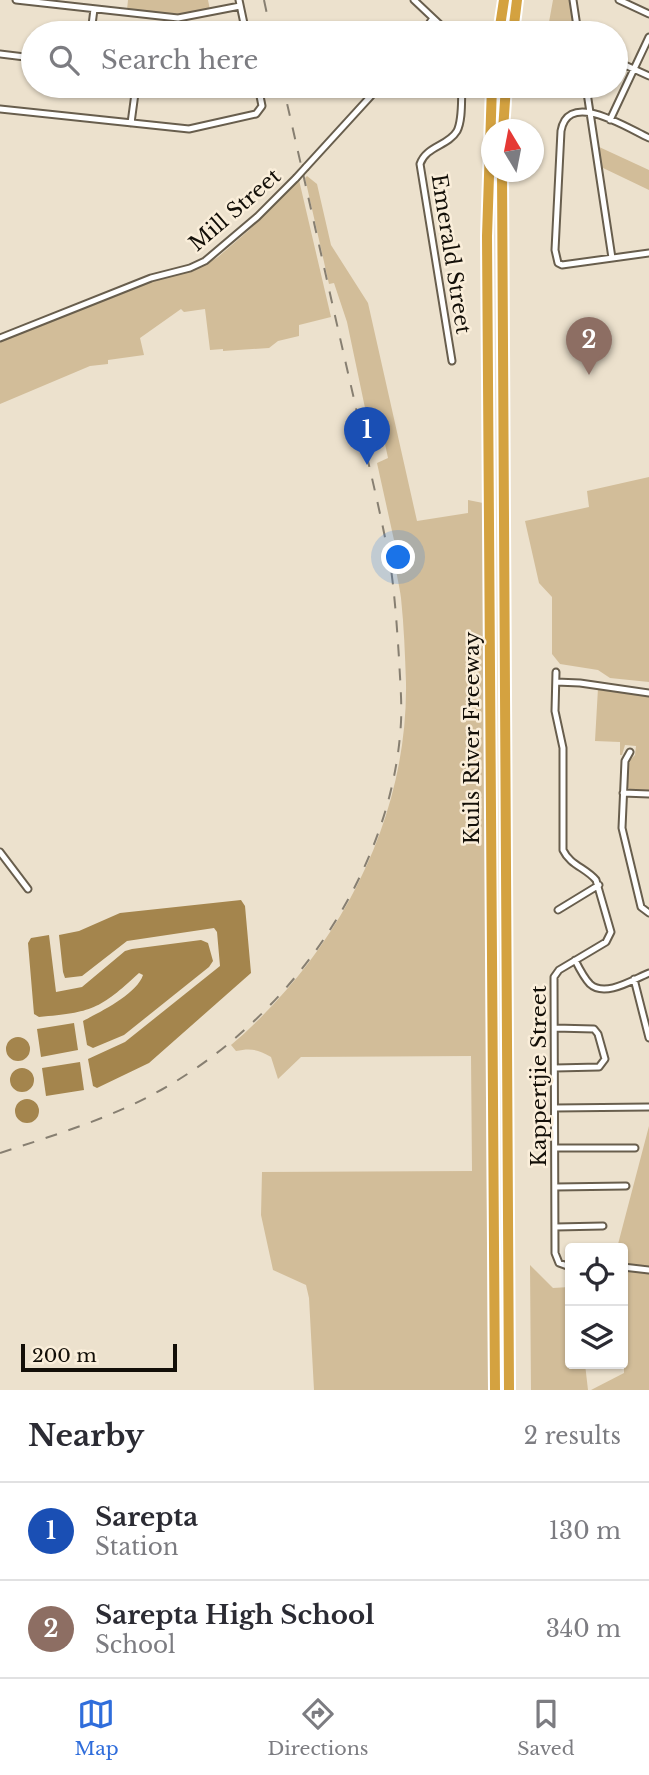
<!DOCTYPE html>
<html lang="en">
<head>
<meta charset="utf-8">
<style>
  :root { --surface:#fff; --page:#f2f2f3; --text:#2b2b33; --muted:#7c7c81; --line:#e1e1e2; --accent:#2f6ddb }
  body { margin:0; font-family:"Libre Baskerville",serif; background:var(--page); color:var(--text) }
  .controls { position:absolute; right:21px; bottom:21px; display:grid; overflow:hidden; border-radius:7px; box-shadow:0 2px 5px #0004 }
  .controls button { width:63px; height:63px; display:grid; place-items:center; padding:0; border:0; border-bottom:2px solid var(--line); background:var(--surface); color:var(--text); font:35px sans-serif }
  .compass { position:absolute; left:481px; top:119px; width:63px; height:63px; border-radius:50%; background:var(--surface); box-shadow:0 2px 5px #0004; rotate:350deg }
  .scale { position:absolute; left:21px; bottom:18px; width:156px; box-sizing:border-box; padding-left:7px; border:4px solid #130f08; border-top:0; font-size:19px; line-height:24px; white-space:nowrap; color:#130f08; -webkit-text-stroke:5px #faeeda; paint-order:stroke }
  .you { position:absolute; left:399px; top:558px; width:24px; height:24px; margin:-18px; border:5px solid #fff; border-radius:50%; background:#1a73e8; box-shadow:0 0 0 10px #1a73e833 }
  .badge { display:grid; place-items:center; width:46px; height:46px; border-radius:50%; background:var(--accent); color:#fff; font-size:23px; font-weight:700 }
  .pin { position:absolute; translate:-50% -58px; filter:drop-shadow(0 2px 4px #0008) }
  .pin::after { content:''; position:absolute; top:37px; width:24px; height:21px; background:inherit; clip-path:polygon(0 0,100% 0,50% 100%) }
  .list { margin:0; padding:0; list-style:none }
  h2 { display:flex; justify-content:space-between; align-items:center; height:91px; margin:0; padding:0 28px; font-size:30px }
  h2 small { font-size:23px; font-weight:400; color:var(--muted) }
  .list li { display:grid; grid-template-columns:46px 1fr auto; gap:21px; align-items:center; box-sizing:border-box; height:98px; padding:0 28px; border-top:2px solid var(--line) }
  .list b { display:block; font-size:26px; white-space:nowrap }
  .list p { margin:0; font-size:23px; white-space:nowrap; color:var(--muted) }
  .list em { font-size:23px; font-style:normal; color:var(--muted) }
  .icon { flex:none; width:38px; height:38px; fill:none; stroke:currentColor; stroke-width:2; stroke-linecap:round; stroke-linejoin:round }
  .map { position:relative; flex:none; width:649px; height:1390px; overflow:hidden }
  .search { position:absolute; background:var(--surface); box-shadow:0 2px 5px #0004; left:21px; right:21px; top:21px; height:77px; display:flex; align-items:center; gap:18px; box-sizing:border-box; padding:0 24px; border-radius:38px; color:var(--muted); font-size:26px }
  .sheet { height:287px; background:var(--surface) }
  nav { display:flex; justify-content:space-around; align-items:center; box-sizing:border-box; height:98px; border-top:2px solid var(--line); background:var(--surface); font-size:19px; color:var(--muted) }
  nav a { display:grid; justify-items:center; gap:4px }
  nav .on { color:var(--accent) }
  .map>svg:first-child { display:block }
</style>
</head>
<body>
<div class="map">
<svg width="649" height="1390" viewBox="0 0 649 1390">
  <rect width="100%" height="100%" fill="#ece1cd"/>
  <!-- green -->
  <path fill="#d2bd99" d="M128,0h80l2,10 -29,5 -54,-5z
    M553,0h18l4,33h-28z
    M597,146l52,24v20l-48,-23z
    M307,176l10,8 14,61 37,58 49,218 51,-8v-13l15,3 5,887h-174l-5,-92 -3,-13 -33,-15 -12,-55 1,-43 210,-1 -1,-115 -170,1 -23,22 -7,-22c-13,-8 -21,-9 -35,-6l-5,-6c104,-89 177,-222 175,-362 -1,-28 -2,-57 -5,-85 -2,-18 -9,-34 -3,-52l-4,-6 -17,-77 11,-5 -7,-33 -12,2 -22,-105 -13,-39 -5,1 -24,-106z
    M299,180l32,137 -32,8v11l-21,5 -9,7 -46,3v-2l-13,1 -5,-41 -21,3 -3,-3 -41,29 4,17 -36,5v4l-18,2 -90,38v-62l155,-62 46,-13 17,-10 30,-26z
    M649,477v205l-39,-4 -12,-8 -38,-6 -8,-10v-57l-13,-14 -14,-62 64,-14 -2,-16z
    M598,688l51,8v96l-17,-1 -6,-5 1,-23 8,-8 1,-9 -11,-1 -3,10h-2v-13l-25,-1z
    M649,1126v142l-26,-3v-17h-6z
    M530,1265l23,23 16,-1 1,-20v97h15l3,26h-57z
    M623,1269l26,4v117h-58l33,-17z"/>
  <!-- water -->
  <path fill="#a4854d" d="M241,900l4,6 6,67 -102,90 -52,25 -4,-2 -5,-27 37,-17 95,-76 -3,-34 -3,-4 -87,13 -45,35 -17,2 -2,-6 -4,-37 20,-4 41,-18z
    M49,935l7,57 26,-5 43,-36 7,-2 69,-9 7,3 5,18 -4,6 -85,68 -31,13 -6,-3 -4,-24c17,-9 54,-27 60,-46l-4,-2c-40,37 -47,39 -100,44l-5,-3 -6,-71 3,-5z
    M74,1023l4,27 -37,7 -4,-28z
    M6 1049a12 12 0 1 1 24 0a12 12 0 1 1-24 0Z
    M80,1062l4,28 -38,6 -4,-28z
    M10 1080a12 12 0 1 1 24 0a12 12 0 1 1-24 0Z
    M15 1111a12 12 0 1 1 24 0a12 12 0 1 1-24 0Z"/>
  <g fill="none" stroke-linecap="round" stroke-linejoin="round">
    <defs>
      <path id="minor" d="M16,0l162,18 62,-12
        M239,0l7,33
        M414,0l35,33
        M573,0l5,33
        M619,0l30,14
        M91,33l3,-24
        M423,33l10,-15
        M0,54l33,4
        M616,61l33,15
        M586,86l26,172
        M0,109l189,20 67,-15 6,-8 -4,-20
        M610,120l39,-83
        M131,123l5,-37
        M649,138c-22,-10 -81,-49 -88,-7l-6,119 3,13 4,2 87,-12
        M306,167l74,-81
        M0,338l151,-60 39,-10 15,-7 52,-44 39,-39
        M452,361l-32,-197c6,-18 28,-18 37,-33 6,-12 4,-32 5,-45
        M556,672l-1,39 8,37v102c7,15 23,18 33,30l15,52 -5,10 -47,28 -5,7 1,276 4,10 11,4
        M556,682l24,1 69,10
        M630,752l-5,9 -3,67 19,79 8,6
        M623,793l26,1
        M0,852l28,37
        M558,910l41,-25
        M575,960c4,8 9,18 15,24 15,14 44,-5 59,-11
        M634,979l15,59
        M555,1028l39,1 4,5 7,25 -6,8 -44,1
        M555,1108l94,-1
        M556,1148h79
        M556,1187l70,-1
        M556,1227l47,-1
        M623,1267l26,3"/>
      <path id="motorway" d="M499,33l5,-33
        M513,33l4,-33
        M492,86l-5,150 8,1154
        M503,130l3,-44
        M502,172l7,1218"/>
    </defs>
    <!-- minor casing -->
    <use href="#minor" stroke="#685e4d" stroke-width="9"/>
    <!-- motorway casing -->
    <use href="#motorway" stroke="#fff" stroke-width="14"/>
    <!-- minor -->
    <use href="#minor" stroke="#fff" stroke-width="5"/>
    <!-- motorway -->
    <use href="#motorway" stroke="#d4a240" stroke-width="10"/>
    <!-- rail -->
    <path stroke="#877f71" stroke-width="2" stroke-dasharray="12 12" stroke-linecap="butt" d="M264,0l7,33
      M0,1153c55,-18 111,-35 161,-63 129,-72 232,-218 240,-368 1,-21 -1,-42 -2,-64 -2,-30 -4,-60 -8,-89 -10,-57 -25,-114 -37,-170 -24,-104 -47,-209 -71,-313"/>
    <defs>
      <path id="minor-bridge" d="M296,178l10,-11"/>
    </defs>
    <!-- minor-bridge casing -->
    <use href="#minor-bridge" stroke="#685e4d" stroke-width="9" stroke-linecap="butt"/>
    <!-- minor-bridge -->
    <use href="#minor-bridge" stroke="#fff" stroke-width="5"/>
  </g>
  <g text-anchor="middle" stroke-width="5" stroke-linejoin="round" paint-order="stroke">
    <!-- street labels -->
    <g font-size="21" fill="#130f08" stroke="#faeeda">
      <text transform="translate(235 210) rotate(-41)" y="7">Mill Street</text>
      <text transform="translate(451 254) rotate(81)" y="7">Emerald Street</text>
      <text transform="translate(472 738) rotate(-90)" y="7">Kuils River Freeway</text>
      <text transform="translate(539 1076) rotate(-90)" y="7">Kappertjie Street</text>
    </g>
  </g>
</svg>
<div class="controls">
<button><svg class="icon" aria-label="locate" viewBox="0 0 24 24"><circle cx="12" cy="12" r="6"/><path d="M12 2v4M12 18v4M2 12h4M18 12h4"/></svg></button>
<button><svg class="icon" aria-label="layers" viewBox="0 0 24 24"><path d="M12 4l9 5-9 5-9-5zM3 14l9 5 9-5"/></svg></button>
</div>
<svg class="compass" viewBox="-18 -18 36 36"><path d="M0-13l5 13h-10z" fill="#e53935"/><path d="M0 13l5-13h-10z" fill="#7c7c81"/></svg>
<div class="scale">200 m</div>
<div class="you"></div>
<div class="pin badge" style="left:367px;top:465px;background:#1a4fb4">1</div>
<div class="pin badge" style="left:589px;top:375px;background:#8d6e63">2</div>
<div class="search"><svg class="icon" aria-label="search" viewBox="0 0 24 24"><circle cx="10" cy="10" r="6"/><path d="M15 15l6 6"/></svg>Search here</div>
</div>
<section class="sheet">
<h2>Nearby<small>2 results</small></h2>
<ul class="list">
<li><span class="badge" style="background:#1a4fb4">1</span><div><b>Sarepta</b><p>Station</p></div><em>130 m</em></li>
<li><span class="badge" style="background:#8d6e63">2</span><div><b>Sarepta High School</b><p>School</p></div><em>340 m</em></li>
</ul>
</section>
<nav>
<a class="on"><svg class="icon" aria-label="map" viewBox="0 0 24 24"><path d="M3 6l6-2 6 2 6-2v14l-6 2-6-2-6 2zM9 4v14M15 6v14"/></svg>Map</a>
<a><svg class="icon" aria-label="directions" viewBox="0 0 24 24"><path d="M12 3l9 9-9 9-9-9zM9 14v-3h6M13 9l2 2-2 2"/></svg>Directions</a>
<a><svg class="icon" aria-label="saved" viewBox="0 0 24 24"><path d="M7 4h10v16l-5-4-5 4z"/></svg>Saved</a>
</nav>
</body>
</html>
